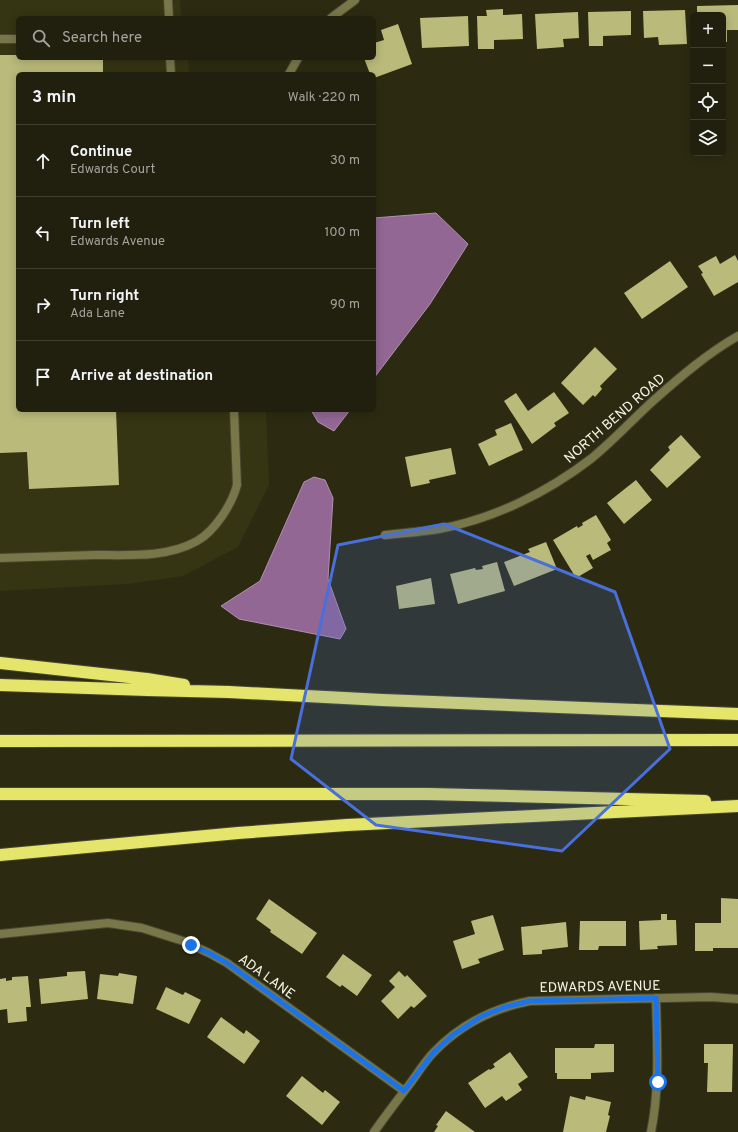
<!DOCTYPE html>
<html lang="en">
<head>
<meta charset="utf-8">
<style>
  :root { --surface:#21200e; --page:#292817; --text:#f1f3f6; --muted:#a2a39e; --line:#3e3e2e }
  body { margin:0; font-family:Overpass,sans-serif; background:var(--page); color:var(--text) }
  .controls { position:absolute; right:12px; top:12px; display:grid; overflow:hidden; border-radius:6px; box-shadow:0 2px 10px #0003 }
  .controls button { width:36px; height:36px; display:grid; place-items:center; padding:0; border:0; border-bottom:1px solid var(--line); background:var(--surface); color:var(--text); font:20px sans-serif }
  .stop { position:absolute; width:12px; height:12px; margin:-9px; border:3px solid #1a73e8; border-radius:50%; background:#fff }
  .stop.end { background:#1a73e8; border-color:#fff; box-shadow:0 1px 4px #0008 }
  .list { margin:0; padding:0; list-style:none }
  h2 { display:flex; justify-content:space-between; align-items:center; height:52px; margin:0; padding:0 16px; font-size:17px }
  h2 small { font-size:13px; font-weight:400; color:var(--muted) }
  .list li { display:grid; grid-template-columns:26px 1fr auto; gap:12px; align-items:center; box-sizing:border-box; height:72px; padding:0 16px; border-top:1px solid var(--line) }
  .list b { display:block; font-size:15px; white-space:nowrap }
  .list p { margin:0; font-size:13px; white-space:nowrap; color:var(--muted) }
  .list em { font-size:13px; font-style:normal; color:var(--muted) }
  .icon { flex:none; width:22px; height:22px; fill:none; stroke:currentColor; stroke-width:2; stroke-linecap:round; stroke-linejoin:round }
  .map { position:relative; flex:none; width:738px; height:1132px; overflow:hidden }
  .search { position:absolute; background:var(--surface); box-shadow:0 2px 10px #0003; left:16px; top:16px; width:360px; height:44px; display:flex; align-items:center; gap:10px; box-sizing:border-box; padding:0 14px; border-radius:6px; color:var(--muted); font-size:15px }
  .panel { position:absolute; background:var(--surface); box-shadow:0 2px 10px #0003; left:16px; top:72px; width:360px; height:340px; border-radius:6px }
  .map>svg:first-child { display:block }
</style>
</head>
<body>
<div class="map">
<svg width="738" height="1132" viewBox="0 0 738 1132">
  <rect width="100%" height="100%" fill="#2c2b12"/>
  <!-- built -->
  <path fill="#353413" d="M0,0h180l1,18h-163v40h170l1,16h-171v336h248l3,75 -31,62 -55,29 -55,8 -128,7z"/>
  <!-- water -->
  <path fill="#926794" stroke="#af91ac" d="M436,213l32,31 -38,60 -56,74v-160z
    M311,410h39l-16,21 -16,-9z
    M314,477l11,3 8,18 -5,81 18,50 -6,10 -101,-20 -18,-13 39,-25 44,-99z"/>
  <!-- building -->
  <path fill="#baba7b" d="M738,5v25h-11v12l-4,1v-28h-26v-9z
    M503,9v6l19,-1 1,25 -29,1v9h-16l-1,-33h10l-1,-6z
    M685,10l2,34 -28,1 -1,-8 -14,1 -1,-27z
    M631,11v24l-28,1v10h-14l-1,-34z
    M578,12l1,26 -16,1 1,8 -27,2 -2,-35z
    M468,16l1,30 -47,2 -2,-30z
    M398,24l14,40 -38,14v-4h-4l-6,-16h10v-15l10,-3 -3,-10z
    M0,55h18v3h85v16h-85v336h98l3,75 -90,4 -2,-37 -27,1z
    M735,255l3,6v21l-24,14 -13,-22 2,-1 -5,-7 18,-10 4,8z
    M670,261l18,26 -46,32 -18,-26z
    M595,347l22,22 -17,17 2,3 -7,8 -2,-2 -10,10 -22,-22z
    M554,392l15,21 -15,10 2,3 -24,18 -28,-43 12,-8 12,18z
    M511,423l12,27 -34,16 -11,-22 19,-9 -2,-5z
    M681,435l20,22 -34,31 -17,-18 20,-20 -2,-3z
    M451,448l5,26 -27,6 1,3 -19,4 -6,-30z
    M636,480l16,20 -28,24 -17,-21z
    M596,515l15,25 -4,3 4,7 -18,10 -3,-6 -4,2 7,12 -17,10 -23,-38 24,-14 1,2 5,-3 -1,-2z
    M546,542l11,27 -43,17 -10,-24 26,-10 -2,-3z
    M497,562l8,29 -47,13 -8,-30 25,-6 1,2 7,-1 -1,-3z
    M431,578l4,26 -36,5 -3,-23z
    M721,898l17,1v49h-25v3h-18v-28h26z
    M269,899l48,34 -15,21 -32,-22 1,-2 -15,-11z
    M661,914h6v6h9l1,25 -20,1 1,3 -18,1 -1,-29 22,-1z
    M493,915l11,35 -26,9 2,4 -18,6 -9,-28 22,-7 -4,-13z
    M580,921h46v25h-27l-1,4h-19z
    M566,922l2,25 -26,3v4l-19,1 -2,-28z
    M343,954l29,21 -15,21 -15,-11 -2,2 -14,-10z
    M85,971l3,28 -47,5 -2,-25 28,-3v-4z
    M399,971l6,6 2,-2 20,21 -13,12 -3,-2 -13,13 -17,-18 14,-14 -6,-6z
    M119,973l18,3 -4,28 -36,-5 3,-25 18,2z
    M28,976l3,31h-5l1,14 -19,2 -1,-14 -7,1v-31l6,-1v3l6,-1v-3z
    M166,987l17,8 2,-3 16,8 -12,24 -33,-15z
    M221,1017l23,17 2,-4 14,11 -16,23 -37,-27z
    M595,1044h19v28l-23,1v6h-34v-6h-2v-25h39z
    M704,1044h29l-1,48h-25l1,-29h-4z
    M510,1052l18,25 -10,7 4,6 -16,11 -4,-5 -17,12 -17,-25 21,-14 1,1 5,-3 -2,-3z
    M302,1076l21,17 2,-3 15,12 -18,23 -36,-29z
    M570,1096l15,4 1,-4 25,6 -3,13 2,1 -4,16h-43z
    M446,1111l29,21h-41l4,-6 -2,-1z"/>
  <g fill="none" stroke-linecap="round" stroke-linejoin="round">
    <defs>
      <path id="lane" d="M168,0l1,18
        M0,39h18
        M170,58l1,16
        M0,558c32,-1 63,-2 95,-3 33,0 72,3 102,-14 18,-10 35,-37 40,-56l-3,-75"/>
      <path id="street" d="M331,18l24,-18
        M289,74l9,-16
        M385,535c18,-2 36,-3 54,-6 55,-10 109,-37 153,-71 22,-18 41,-39 62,-58 26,-23 54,-47 84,-64
        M0,934l108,-11 34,5 41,13 26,12 18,10 177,128
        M374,1132c12,-17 25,-34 38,-51 7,-10 14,-21 22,-29 26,-27 60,-44 96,-51l181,-4 27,2
        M651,1132c9,-44 6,-89 5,-134"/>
      <path id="highway" d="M0,663l147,16 37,6
        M0,685l147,5 82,2 153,8 356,14
        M0,741l738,-1
        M0,794h428l277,7
        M0,855l238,-22 109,-8 391,-19"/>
    </defs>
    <!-- lane casing -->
    <use href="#lane" stroke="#48472f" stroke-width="10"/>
    <!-- street casing -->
    <use href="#street" stroke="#48472f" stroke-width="10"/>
    <!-- highway casing -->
    <use href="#highway" stroke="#48472f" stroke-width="14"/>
    <!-- lane -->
    <use href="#lane" stroke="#77774a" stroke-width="8"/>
    <!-- street -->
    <use href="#street" stroke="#77774a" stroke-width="8"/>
    <!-- highway -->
    <use href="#highway" stroke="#e5e46b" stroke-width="12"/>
  </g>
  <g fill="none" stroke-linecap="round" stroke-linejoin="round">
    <!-- route -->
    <path stroke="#1a73e8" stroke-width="5" d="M191,945l18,8 18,10 177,128 30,-39 19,-17 29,-19 23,-9 25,-6 126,-3 2,84"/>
  </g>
  <!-- marked area -->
  <path fill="#486fda" fill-opacity="0.2" stroke="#486fda" stroke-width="3" stroke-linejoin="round" d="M444,524l171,68 55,157 -108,102 -186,-26 -85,-66 47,-214z"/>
  <g text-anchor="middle" stroke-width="4" stroke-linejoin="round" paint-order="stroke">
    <!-- street labels -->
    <g font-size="14" fill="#f4f4e4" stroke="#2c2b12">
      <text transform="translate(614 418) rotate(-41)" y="5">NORTH BEND ROAD</text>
      <text transform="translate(267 976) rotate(36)" y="5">ADA LANE</text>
      <text transform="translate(600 986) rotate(-1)" y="5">EDWARDS AVENUE</text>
    </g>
  </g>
</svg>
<div class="controls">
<button>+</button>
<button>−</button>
<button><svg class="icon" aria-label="locate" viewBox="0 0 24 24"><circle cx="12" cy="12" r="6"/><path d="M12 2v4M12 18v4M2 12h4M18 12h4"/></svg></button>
<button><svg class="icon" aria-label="layers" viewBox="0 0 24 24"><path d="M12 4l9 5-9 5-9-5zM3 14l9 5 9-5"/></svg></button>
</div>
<div class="stop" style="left:658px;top:1082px"></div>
<div class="stop end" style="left:191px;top:945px"></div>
<div class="search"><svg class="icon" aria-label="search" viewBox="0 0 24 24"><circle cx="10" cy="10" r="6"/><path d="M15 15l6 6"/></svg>Search here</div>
<section class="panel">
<h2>3 min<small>Walk · 220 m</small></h2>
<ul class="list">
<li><svg class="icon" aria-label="ahead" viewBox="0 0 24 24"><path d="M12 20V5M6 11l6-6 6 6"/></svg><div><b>Continue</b><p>Edwards Court</p></div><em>30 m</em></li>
<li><svg class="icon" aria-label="left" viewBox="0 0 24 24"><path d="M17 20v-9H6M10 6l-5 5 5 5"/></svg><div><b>Turn left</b><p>Edwards Avenue</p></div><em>100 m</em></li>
<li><svg class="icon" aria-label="right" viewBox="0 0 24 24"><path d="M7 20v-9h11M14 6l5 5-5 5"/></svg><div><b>Turn right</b><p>Ada Lane</p></div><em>90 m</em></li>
<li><svg class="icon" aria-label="arrive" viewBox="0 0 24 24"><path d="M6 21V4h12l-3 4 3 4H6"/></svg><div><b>Arrive at destination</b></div></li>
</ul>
</section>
</div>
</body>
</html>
